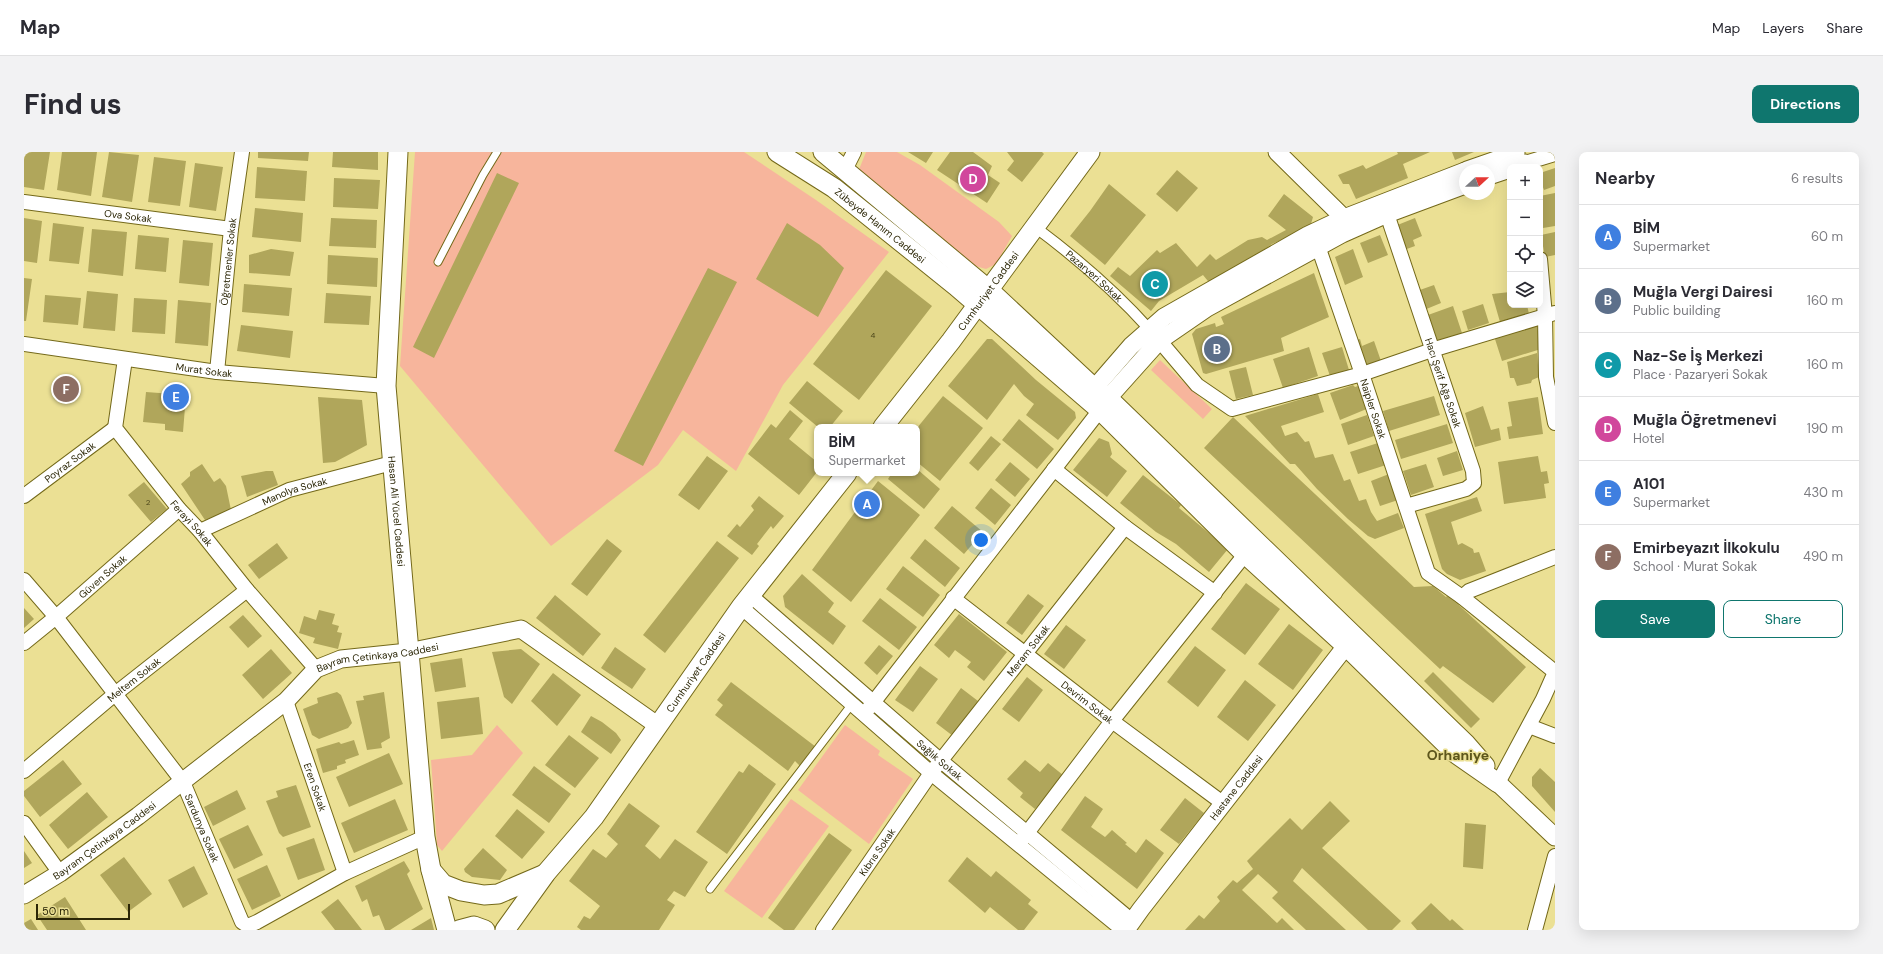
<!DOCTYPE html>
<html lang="en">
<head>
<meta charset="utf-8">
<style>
  :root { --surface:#fff; --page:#f2f2f3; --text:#2b2b33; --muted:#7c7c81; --line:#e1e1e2; --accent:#0f766e }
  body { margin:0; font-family:"DM Sans",sans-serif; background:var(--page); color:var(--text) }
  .controls { position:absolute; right:12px; top:12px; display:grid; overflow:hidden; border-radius:8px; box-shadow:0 4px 16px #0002 }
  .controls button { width:36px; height:36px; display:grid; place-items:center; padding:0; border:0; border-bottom:1px solid var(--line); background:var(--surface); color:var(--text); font:20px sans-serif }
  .compass { position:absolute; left:1435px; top:12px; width:36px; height:36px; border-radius:50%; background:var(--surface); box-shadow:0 4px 16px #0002; rotate:69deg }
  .scale { position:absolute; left:12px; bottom:10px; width:94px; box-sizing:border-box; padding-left:4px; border:2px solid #2b2606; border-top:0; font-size:11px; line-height:14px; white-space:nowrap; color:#2b2606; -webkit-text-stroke:3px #ebe094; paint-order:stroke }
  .you { position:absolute; left:957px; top:388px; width:14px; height:14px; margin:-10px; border:3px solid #fff; border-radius:50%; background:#1a73e8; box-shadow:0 0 0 6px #1a73e833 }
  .badge { display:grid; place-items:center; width:26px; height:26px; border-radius:50%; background:var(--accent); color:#fff; font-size:13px; font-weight:700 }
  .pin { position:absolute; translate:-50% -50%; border:2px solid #fff; box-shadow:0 1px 4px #0006 }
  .popup { position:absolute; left:790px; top:272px; width:106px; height:52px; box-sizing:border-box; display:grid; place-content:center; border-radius:8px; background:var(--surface); filter:drop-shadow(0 1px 3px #0005); font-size:13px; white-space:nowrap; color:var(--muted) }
  .popup b { font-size:15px; color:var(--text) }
  .popup::after { content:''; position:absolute; left:50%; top:100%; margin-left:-8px; border:8px solid transparent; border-top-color:var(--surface) }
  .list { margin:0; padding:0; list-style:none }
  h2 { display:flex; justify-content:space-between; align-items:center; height:52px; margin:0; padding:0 16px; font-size:17px }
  h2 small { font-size:13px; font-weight:400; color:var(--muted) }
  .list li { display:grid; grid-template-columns:26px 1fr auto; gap:12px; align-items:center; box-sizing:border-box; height:64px; padding:0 16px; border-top:1px solid var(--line) }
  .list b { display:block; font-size:15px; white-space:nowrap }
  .list p { margin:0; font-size:13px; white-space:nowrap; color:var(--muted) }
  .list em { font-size:13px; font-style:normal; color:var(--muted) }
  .actions { display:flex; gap:8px; padding:12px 16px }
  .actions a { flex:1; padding:9px 0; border:1px solid var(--accent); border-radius:8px; text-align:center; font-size:14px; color:var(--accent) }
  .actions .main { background:var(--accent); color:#fff }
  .icon { flex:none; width:22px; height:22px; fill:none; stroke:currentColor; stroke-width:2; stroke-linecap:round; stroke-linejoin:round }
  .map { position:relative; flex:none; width:1531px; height:778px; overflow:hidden; border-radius:8px }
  header { display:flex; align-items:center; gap:24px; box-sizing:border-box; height:56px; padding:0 20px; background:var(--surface); border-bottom:1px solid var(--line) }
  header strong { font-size:19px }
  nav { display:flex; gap:22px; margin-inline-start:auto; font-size:14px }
  .intro { display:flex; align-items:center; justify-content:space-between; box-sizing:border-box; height:96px; padding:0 24px }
  h1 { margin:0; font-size:28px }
  .button { padding:10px 18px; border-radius:8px; background:var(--accent); color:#fff; font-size:14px; font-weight:700 }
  main { display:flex; gap:24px; padding:0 24px }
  aside { flex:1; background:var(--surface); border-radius:8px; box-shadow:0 4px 16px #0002 }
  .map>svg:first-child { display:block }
</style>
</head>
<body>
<header>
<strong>Map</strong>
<nav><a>Map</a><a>Layers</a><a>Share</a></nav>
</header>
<div class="intro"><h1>Find us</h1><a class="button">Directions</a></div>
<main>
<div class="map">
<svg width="1531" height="778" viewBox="0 0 1531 778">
  <rect width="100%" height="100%" fill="#ebe094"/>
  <!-- green -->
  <path fill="#f7b59c" d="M391,0h329l72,48 73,52 -106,133 -47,86 -53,-41 -25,35 -107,81 -151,-180z
    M842,0h31l23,13 79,57 13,14 -16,28 -10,5 -14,-4 -114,-93z
    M1136,208l52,49 -9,10 -52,-49z
    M473,573l26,28 -81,98 -5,-6 -6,-85 41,-5z
    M821,573l35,26 -2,4 35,24 -44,65 -71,-54z
    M767,647l38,27 -67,92 -38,-27z"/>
  <!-- building -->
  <path fill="#b0a65b" d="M0,0h26l-6,38 -20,-3z
    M38,0h35l-6,44 -34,-6z
    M85,0l30,3 -7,47 -30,-5z
    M234,0h51l-1,9 -50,-3z
    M309,0h45v18l-46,-3z
    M884,0h25l-7,11z
    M926,0h23l19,14 -4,9 12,8 -13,20 -50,-33z
    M983,0h35l2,2 -22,28 -15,-12 7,-9z
    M1373,0h33l-27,12 5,14 -52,21 -7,-15h-6l-5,-9 25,-10 3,4 32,-15z
    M1428,0h22l-19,8z
    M130,5l32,4 -6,45 -32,-4z
    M171,11l28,4 -7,44 -27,-4z
    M233,15l50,4 -2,30 -50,-3z
    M1531,16v18l-11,4 -4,-11v-6z
    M1153,18l21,18 -21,24 -21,-18z
    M473,21l22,10 -85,175 -21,-11z
    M310,26l46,2 -2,29 -45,-2z
    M1085,32l37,31 -41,50 -35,-29 20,-25z
    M1531,41v33l-12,2 -3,-32z
    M1260,42l29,23 -2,7 -19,11 -20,9 -60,42 -9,-11 -44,26 -8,10 -41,-35 8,-9 12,9 27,-26 3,3 16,-10 21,24 13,-13 6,6 32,-20 14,-3 5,3 19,-10 -18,-14z
    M231,56l48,5 -2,29 -49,-5z
    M0,66l18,3 -5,42 -13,-2z
    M307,66l46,2 -1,28 -47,-2z
    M1391,66l7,18 -9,4 2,6 -11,4 -9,-24z
    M29,71l31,4 -5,37 -30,-3z
    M763,71l33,22 24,23 -26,49 -62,-38z
    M68,77l35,3 -4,44 -35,-4z
    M1531,80v23l-10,2 -4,-22z
    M114,83l31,3 -3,34 -31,-3z
    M1356,83l8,20 -20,8 -8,-20z
    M159,88l30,3 -4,43 -30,-3z
    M247,97l23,3 -4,24 -41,-3v-18z
    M1329,97l10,28 -18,8 -10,-28z
    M304,103l50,3 -1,29 -50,-3z
    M684,116l29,14 -94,184 -29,-15z
    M862,118l46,36 -73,94 -46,-36z
    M1290,121l15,44 -48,21 3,13 -78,23 -3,-1 -11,-39 4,-5 19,-6 1,4 8,-3 -3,-7z
    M0,126l8,1 -6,42h-2z
    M220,132l48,4 -3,28 -47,-4z
    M1410,133l7,18 -17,7 -7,-19z
    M63,139l31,3 -3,37 -32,-3z
    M1486,140v13h17l2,9 -29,8 -8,-28z
    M302,141l45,3 -2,29 -45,-2z
    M21,143l36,3 -3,27 -35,-3z
    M110,146l33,2 -2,34 -33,-2z
    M154,148l33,3 -3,43 -33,-3z
    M1459,152l6,19 -21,7 -6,-19z
    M1429,154l9,27 -25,9 -9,-27z
    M217,173l52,6 -3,27 -53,-7z
    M1513,173l4,24 -39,12 -8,-25z
    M963,187h5l44,41 39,32 1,6 -18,22 -32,-25 8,-11 -10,-8 -10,-12 -27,36 -39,-34z
    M1336,187l2,7 12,-5 7,20 -16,5 -9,-26z
    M1285,195l9,29 -35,12 -10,-29z
    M1318,195l7,23 -19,6 -8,-23z
    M1513,201l2,24 -7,3 -1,3 -14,3 -3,-8h-4l-3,-16z
    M1222,215l7,28 -17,4 -7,-28z
    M783,229l36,30 -13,16h-12l-29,-24z
    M1329,233l2,2 6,-2 8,23 -29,12 -10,-27z
    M122,240l40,3 -3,37 -18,-2v-6l-22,-2z
    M1294,242l6,18 -43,14 4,10 12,-4 8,10 4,-1 6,17 18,-4 11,27 6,-2 9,22 7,-2 5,13 6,9 21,-8 6,15 -29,11 -7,-3 -20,-17 -31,-30 -22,-25h-5l-45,-48z
    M919,244l40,32 -43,53 -23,-19v-34z
    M1410,244l6,19 -51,16 -6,-20z
    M294,245l44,3 5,45 -32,17 -12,1z
    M1514,245l5,37 -34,5 -2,-12 5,-1 -4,-24z
    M1459,254l8,24 8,-2 2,12 -26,7 -10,-34z
    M766,258l13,11 -14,18 28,23v10l-18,23 -51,-41 23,-30 5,4z
    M1343,263l7,21 -26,9 -7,-21z
    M1209,265l181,170 19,-1 13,11 2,-2 78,72 -33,36 -50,-37 -3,3 -236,-221z
    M995,267l35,30 -17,20 -35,-29z
    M1423,272l6,19 -52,16 -6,-19z
    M967,284l10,8 -23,27 -9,-8z
    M1075,286l10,4 3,12 -2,3 17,14 -20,26 -34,-27z
    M1354,291l8,22 -28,9 -8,-22z
    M1433,299l6,19 -20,6 -6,-18z
    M683,304l21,15 -29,39 -21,-15z
    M1514,304l3,16 6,-1 2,12 -5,1 2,14 -42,6 -6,-42z
    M986,310l20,17 -15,18 -20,-17z
    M178,312l12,18 6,-4 6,8 5,24 -26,10 -24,-36 9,-8v-4z
    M1402,312l8,23 -23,8 -8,-24z
    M893,317l23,20 -16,20 -36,-30 4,-6h25z
    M242,319h7l5,14 -31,12 -6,-21z
    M1365,322l9,26 -18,6 -9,-25z
    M1119,323l38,30 -2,3 49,41 -19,23 -33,-28 -20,-12 -36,-29z
    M854,329l42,34 -69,87 -39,-32z
    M120,330l23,27 -16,13 -23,-27z
    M967,336l20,17 -16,20 -20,-17z
    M735,344l25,20 -11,13 -2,-3 -14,18 2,2 -7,9 -25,-19 10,-12 3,3 14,-17 -3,-4z
    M1453,345l5,14 -31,11 7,23 4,-2 11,6 1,4 5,-1 7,19 -26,9 -13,-6 -5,-5 -17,-55z
    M928,354l31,26 -19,22 -30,-26z
    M583,387l15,12 -35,45 -16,-12z
    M901,387l35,29 -15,19 -35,-29z
    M693,389l22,17 -74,95 -22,-18z
    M253,391l11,15 -29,21 -11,-14z
    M879,414l37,29 -17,22 -37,-28z
    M778,422l32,29 -6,9 18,14 -13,19 -48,-38 -2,-11z
    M1222,431l34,26 -35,46 -34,-26z
    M1004,442l16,12 -22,29 -16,-12z
    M531,443l46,39 -18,22 -47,-38z
    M856,446l37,29 -18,23 -37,-29z
    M0,456l10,11 -10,9z
    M295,458l16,4 -3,10 7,2 -2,6 5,1 -4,16 -25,-6 2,-5 -16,-5 5,-17 12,4z
    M935,462l48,38 -23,29 -17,-14 4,-5 -16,-12 -6,8 -15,-13z
    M219,463l19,21 -14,12 -19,-21z
    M1265,472l34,26 -30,40 -35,-26z
    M1042,473l20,15 -22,29 -20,-15z
    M855,493l14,11 -16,19 -13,-12z
    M1171,494l31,24 -28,37 -31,-25z
    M591,495l31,22 -14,20 -31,-21z
    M247,497l21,24 -29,26 -21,-24z
    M497,497l19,15 -28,40 -8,-7 -12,-45z
    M438,506l4,29 -31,5 -5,-29z
    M896,514l18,13 -25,33 -18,-12z
    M1409,520l47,47 -9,9 -47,-47z
    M529,521l28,22 -24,31 -26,-25z
    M1003,525l16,13 -24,32 -17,-13z
    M1221,528l31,25 -28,36 -31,-24z
    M707,530l85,65 -15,20 -6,-6 -7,10 -73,-56 8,-10 -6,-5z
    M937,536l17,13 -25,35 -17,-13z
    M313,540l4,3 11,28 -4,5 -29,11 -7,-4 -9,-26 15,-6 -1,-5z
    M360,540l6,46 -9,5 1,5 -15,2 -11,-49 8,-1 -1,-4z
    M455,545l4,37 -42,5 -4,-37z
    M567,564l11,6 14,11 5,7 -10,14 -30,-22z
    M545,583l30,23 -24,30 -30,-23z
    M330,588l5,15 -14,5 1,3 -9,3v3l-14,4 -7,-24 23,-7 2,2z
    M365,601l14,31 -54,23 -13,-30z
    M39,608l19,24 -42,33 -16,-21v-5z
    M1001,608l15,12 8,-9 15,12 -28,34 -15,-12 3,-4 -16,-14z
    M725,612l27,20 -49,70 -31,-22 43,-61 4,2z
    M510,614l37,28 -22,29 -37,-28z
    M1516,616l15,14v30l-23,-26v-9z
    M272,633l15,42 -28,10 -4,-4 -13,-32 12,-4 -2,-6z
    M213,638l9,19 -33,17 -9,-19z
    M63,640l21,25 -40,32 -19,-24z
    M1061,644l18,13 -12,18 14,10 7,-7 15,13 -2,1 11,9 10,-14 18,14 -27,36 -76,-59z
    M1161,646l19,15 -25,31 -19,-14z
    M371,647l13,31 -54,23 -13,-30z
    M1306,649l20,20 -28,27 79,73 -9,9h-24l-66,-62 -9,13 53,49h-40l-34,-32 6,-6 -20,-18 -16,16 35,33 5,-5 12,12h-109l14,-15 5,4 16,-18 -3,-4 16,-17 4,3 16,-14 -6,-8 43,-43 12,12z
    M605,651l31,23 -15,20 15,13 15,-20 33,23 -23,35 -11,-6 -7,9 8,5 -16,25h-78l-4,-3 7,-11 6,3 10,-13 -31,-25 24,-32 13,9 12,-14 -11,-10z
    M493,657l28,23 -23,27 -27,-23z
    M1441,671l21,2 -3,44 -20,-2z
    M224,673l15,30 -29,14 -15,-30z
    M805,681l23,17 -58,80h-10l-16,-12z
    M290,686l11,32 -27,10 -12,-32z
    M459,696l24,22 -7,10 -28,-3 -7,-5 -1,-3z
    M0,699l8,12 -8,5z
    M100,705l28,37 -24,18 -28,-37z
    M943,705l24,20 5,-6 35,29 -3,4 10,8 -14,18h-6l-28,-23 -5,6 -37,-32z
    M380,709l6,10 -3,3 16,35 -33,21h-5l-6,-15 -6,2 -6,-18 -5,3 -7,-16z
    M243,713l14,31 -29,14 -15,-31z
    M170,714l14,28 -25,14 -15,-28z
    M41,745l21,33h-39l-10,-15z
    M314,747l24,31h-27l-14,-18z
    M1407,751l19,18 2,-2 12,11h-47l-6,-7z
    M407,766l3,12h-23z
    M7,767l7,11h-14v-7z"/>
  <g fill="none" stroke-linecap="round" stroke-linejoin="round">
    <defs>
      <path id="service" d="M414,110l45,-87 14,-23
        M686,737l142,-185"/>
      <g id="pedestrian">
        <path id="s1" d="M1011,75c39,29 82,66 115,103"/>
      </g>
      <g id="minor">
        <path d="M1501,11l30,-9"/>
        <path d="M821,18l9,-18"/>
        <path id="s2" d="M0,50l207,27"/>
        <path id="s3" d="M1363,62l86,257 1,12 -8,6 -60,17"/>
        <path id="s4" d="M1294,94l44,128 66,199 34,24 93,75 -12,27 -45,84"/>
        <path d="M1516,107l5,57 1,61 9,46"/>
        <path d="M1129,181l44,52 35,24 130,-35 73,-25 120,-36"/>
        <path id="s5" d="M0,192l193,28 169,14"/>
        <path id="s6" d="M101,207l-10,69 64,81 21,22 47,59 69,79"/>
        <path id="s7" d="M193,220l14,-143 11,-77"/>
        <path d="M1030,317l71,58 90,66"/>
        <path id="s8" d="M0,344l91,-68"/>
        <path id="s9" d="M176,379l89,-41 103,-27"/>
        <path id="s10" d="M0,428l32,37 127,165 59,140 6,4 9,-4 88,-49 80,-36"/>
        <path id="s11" d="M726,443l190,165 192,161"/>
        <path d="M1438,445l7,-6 86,-34"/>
        <path id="s12" d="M929,446l159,123 112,83"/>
        <path d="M717,455l190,166 192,157"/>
        <path id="s13" d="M0,491l32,-26 123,-108"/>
        <path id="s14" d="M262,549l59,172"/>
        <path d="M845,556l231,-298"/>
        <path d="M1505,574l26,10"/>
        <path id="s15" d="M0,619l91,-77 132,-104"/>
        <path d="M0,671l36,50"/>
        <path d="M997,689l91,-120 139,-174"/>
        <path id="s16" d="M799,778l108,-157 194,-246"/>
        <path d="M1511,778l20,-74"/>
      </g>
      <g id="tertiary">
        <path d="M1253,0l74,73"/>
        <path d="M1490,15l11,-4"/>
        <path d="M1443,18l49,-17"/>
        <path d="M1465,24l21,-7"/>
        <path d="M1062,246l45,-52 33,-29 144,-82 36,-17 121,-47"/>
        <path d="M1077,256l7,-10 51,-57 48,-33 135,-74 45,-20 78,-29"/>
        <path d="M1474,631l57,54"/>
        <path id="s17" d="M0,743l36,-22 78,-57 148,-115 30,-32 25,-10 67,-7 113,-23 136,96"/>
        <path id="s18" d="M1102,778l15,-21 205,-263"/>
      </g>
      <g id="secondary">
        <path id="s19" d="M374,0l-12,234 39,451 6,33 16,60"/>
        <path id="s20" d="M753,0l57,36 122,98 144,124 145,144 101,92 109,107 43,30"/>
        <path d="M799,0l166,138 105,98 14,10 357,345 20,23"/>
        <path id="s21" d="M859,275l68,-86 139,-189"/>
        <path d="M407,718l12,14 18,7 23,4 14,-1 47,-20"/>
        <path d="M435,778l15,-4 11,4"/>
        <path id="s22" d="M481,778l41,-57 48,-56 147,-210 106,-134"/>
      </g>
    </defs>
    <!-- service casing -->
    <use href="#service" stroke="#74691a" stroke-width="9"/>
    <!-- pedestrian casing -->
    <use href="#pedestrian" stroke="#74691a" stroke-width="12"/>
    <!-- minor casing -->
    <use href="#minor" stroke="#74691a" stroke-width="16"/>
    <!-- tertiary casing -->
    <use href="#tertiary" stroke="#74691a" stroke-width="19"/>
    <!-- secondary casing -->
    <use href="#secondary" stroke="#74691a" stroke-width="21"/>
    <!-- service -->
    <use href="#service" stroke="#fff" stroke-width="7"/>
    <!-- pedestrian -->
    <use href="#pedestrian" stroke="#fff" stroke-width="10"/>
    <!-- minor -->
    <use href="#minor" stroke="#fff" stroke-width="14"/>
    <!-- tertiary -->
    <use href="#tertiary" stroke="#fff" stroke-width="17"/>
    <!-- secondary -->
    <use href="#secondary" stroke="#fff" stroke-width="19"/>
  </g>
  <g text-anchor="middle" stroke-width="3" stroke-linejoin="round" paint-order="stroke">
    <!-- number labels -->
    <g font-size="8" fill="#4c461b">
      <text x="849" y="186">4</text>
      <text x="124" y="353">2</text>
    </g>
    <!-- street labels -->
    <g font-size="10" fill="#2b2606" stroke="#ebe094">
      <text dy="4" stroke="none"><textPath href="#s2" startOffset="105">Ova Sokak</textPath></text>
      <text dy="4" stroke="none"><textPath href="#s20" startOffset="127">Zübeyde Hanım Caddesi</textPath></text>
      <text dy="4" stroke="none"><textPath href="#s7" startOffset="111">Öğretmenler Sokak</textPath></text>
      <text dy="4" stroke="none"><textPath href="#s1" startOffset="77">Pazaryeri Sokak</textPath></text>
      <text dy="4" stroke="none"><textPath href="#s21" startOffset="172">Cumhuriyet Caddesi</textPath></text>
      <text dy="4" stroke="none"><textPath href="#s5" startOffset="182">Murat Sokak</textPath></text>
      <text dy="4" stroke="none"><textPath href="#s3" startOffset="178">Hacı Şerif Ağa Sokak</textPath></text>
      <text dy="4" stroke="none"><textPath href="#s4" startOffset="172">Naipler Sokak</textPath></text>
      <text dy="4" stroke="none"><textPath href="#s8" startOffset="57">Poyraz Sokak</textPath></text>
      <text dy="4" stroke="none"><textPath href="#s9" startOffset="103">Manolya Sokak</textPath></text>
      <text dy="4" stroke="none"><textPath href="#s19" startOffset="360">Hasan Ali Yücel Caddesi</textPath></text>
      <text dy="4" stroke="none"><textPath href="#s6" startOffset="192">Ferayi Sokak</textPath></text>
      <text dy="4" stroke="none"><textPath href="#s13" startOffset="103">Güven Sokak</textPath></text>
      <text dy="4" stroke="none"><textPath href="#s16" startOffset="347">Meram Sokak</textPath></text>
      <text dy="4" stroke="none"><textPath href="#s17" startOffset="433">Bayram Çetinkaya Caddesi</textPath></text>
      <text dy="4" stroke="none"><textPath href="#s22" startOffset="321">Cumhuriyet Caddesi</textPath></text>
      <text dy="4" stroke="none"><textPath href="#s15" startOffset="143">Meltem Sokak</textPath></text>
      <text dy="4" stroke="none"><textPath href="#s12" startOffset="170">Devrim Sokak</textPath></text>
      <text dy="4" stroke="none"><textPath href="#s11" startOffset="251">Sağlık Sokak</textPath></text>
      <text dy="4" stroke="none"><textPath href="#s14" startOffset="91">Eren Sokak</textPath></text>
      <text dy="4" stroke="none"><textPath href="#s18" startOffset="180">Hastane Caddesi</textPath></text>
      <text dy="4" stroke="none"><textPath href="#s10" startOffset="307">Sardunya Sokak</textPath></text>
      <text dy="4" stroke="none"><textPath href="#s17" startOffset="97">Bayram Çetinkaya Caddesi</textPath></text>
      <text dy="4" stroke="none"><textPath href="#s16" startOffset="95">Kıbrıs Sokak</textPath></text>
    </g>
    <!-- district labels -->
    <g font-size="14" font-weight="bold" fill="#5d561c" stroke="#ebe094">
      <text x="1434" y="608">Orhaniye</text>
    </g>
  </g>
</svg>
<div class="controls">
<button>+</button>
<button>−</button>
<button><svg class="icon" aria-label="locate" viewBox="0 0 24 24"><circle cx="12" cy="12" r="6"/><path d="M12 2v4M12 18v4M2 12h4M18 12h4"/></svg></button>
<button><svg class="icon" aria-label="layers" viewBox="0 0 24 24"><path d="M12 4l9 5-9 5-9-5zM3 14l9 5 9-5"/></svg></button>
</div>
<svg class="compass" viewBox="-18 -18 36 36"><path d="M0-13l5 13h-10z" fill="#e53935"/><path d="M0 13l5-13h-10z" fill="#7c7c81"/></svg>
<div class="scale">50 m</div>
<div class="you"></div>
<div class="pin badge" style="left:843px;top:352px;background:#3f7fe0">A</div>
<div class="popup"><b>BİM</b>Supermarket</div>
<div class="pin badge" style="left:1193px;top:197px;background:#5c6f8a">B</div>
<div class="pin badge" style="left:1131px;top:132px;background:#0f9aa8">C</div>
<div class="pin badge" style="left:949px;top:27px;background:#d1479c">D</div>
<div class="pin badge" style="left:152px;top:245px;background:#3f7fe0">E</div>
<div class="pin badge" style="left:42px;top:237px;background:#8d6e63">F</div>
</div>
<aside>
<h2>Nearby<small>6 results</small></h2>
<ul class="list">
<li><span class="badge" style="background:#3f7fe0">A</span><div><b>BİM</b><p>Supermarket</p></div><em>60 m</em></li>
<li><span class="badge" style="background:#5c6f8a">B</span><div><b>Muğla Vergi Dairesi</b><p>Public building</p></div><em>160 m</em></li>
<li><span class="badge" style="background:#0f9aa8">C</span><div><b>Naz-Se İş Merkezi</b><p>Place · Pazaryeri Sokak</p></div><em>160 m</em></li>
<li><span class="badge" style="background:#d1479c">D</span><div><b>Muğla Öğretmenevi</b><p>Hotel</p></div><em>190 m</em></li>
<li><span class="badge" style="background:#3f7fe0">E</span><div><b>A101</b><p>Supermarket</p></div><em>430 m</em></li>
<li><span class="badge" style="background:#8d6e63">F</span><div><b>Emirbeyazıt İlkokulu</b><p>School · Murat Sokak</p></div><em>490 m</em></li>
</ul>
<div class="actions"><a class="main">Save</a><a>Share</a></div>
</aside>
</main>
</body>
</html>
